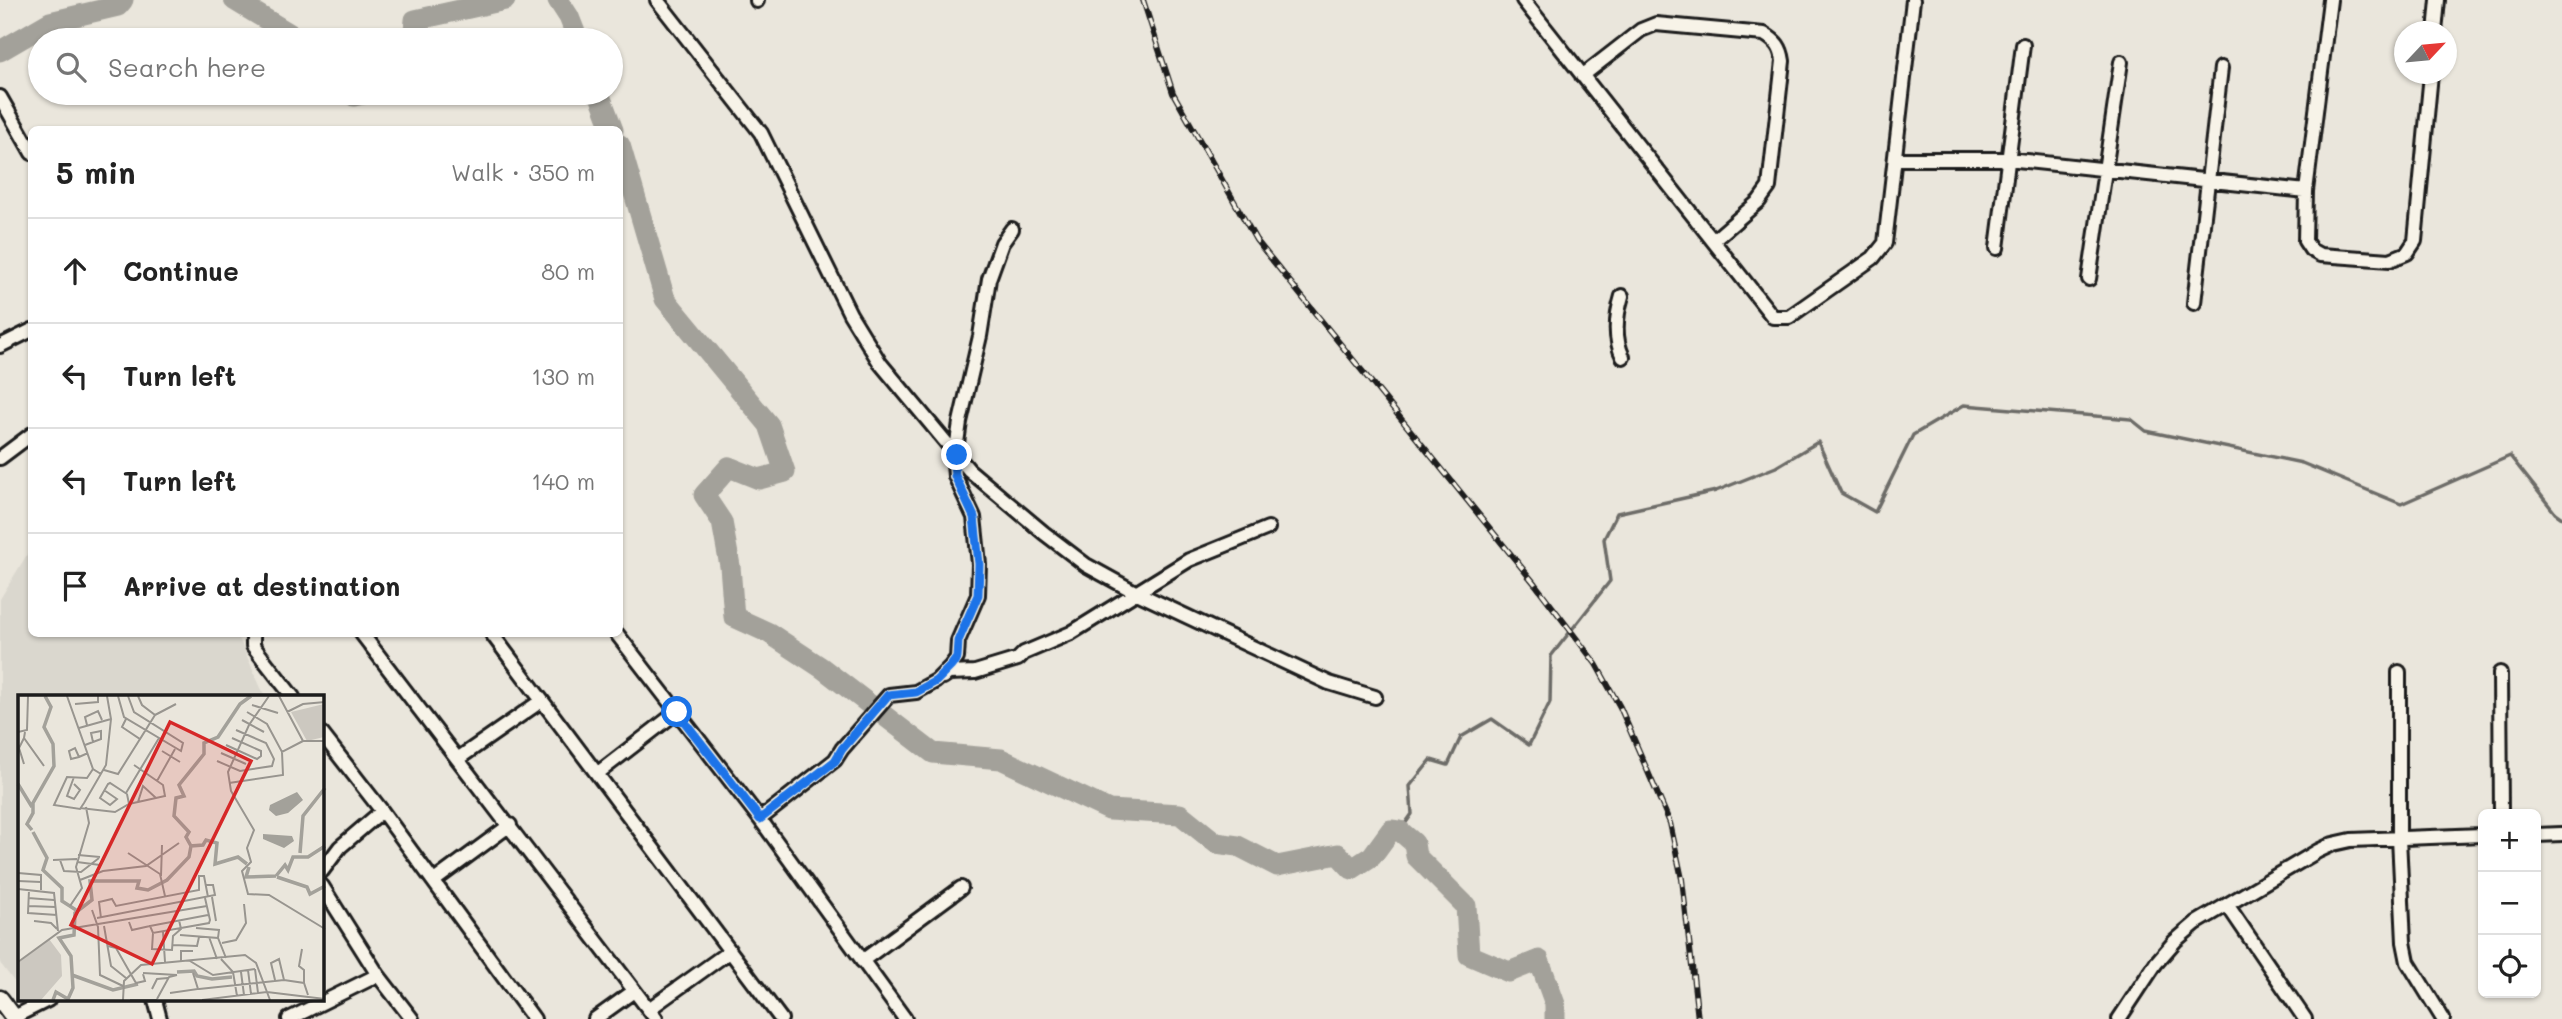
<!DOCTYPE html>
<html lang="en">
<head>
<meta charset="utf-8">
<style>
  :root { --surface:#fff; --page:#f6f6f6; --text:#222; --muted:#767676; --line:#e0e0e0 }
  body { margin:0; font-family:Mali,sans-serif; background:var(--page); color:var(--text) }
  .controls { position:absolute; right:21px; bottom:21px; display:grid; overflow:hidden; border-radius:10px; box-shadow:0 2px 5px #0004 }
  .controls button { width:63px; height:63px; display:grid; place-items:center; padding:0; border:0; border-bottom:2px solid var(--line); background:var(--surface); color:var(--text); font:35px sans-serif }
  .compass { position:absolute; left:2394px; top:21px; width:63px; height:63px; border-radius:50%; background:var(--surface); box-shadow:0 2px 5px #0004; rotate:64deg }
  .stop { position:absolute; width:21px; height:21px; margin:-16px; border:5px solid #1a73e8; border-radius:50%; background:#fff }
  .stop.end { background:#1a73e8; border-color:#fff; box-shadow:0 2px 7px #0008 }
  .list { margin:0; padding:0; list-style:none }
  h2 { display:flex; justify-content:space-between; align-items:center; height:91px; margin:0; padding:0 28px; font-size:30px }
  h2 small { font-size:23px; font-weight:400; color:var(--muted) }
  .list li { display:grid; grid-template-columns:46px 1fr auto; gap:21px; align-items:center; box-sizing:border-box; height:105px; padding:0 28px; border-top:2px solid var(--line) }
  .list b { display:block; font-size:26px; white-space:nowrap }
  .list em { font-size:23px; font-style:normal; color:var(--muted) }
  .icon { flex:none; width:38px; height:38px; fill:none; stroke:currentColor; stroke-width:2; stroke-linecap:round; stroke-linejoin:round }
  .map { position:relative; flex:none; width:2562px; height:1019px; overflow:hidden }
  .search { position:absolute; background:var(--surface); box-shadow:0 2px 5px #0004; left:28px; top:28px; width:595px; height:77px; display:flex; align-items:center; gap:18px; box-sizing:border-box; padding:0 24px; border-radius:38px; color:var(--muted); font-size:26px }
  .panel { position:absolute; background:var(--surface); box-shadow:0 2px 5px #0004; left:28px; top:126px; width:595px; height:511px; border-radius:10px }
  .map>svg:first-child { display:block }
</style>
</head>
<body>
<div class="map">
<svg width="2562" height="1019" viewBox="0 0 2562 1019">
  <rect width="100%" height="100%" fill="#eae6dc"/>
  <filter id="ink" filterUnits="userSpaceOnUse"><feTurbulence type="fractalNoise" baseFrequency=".0143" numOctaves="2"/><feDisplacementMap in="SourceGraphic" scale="14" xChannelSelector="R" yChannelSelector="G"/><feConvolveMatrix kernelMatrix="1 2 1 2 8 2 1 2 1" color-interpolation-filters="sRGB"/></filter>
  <g filter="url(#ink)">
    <!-- built -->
    <path fill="#dad7ce" d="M31,548l1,86h205l28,63h-246v291l-19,-25v-364z"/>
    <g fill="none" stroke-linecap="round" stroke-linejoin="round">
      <!-- stream -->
      <path stroke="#6d6c68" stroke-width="3.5" d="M1400,831l12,-17 -2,-28 21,-26 17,5 13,-28 31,-18 37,26 21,-43 1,-46 59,-75 -6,-42 13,-26 99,-22 60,-24 42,-25 23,51 34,19 38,-77 51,-30 167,14 15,12 156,32 99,41 109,-48 45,57 7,5"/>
      <!-- river -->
      <path stroke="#a3a19a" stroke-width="21" d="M234,0l66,40
        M558,0l11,17 9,23
        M413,40l2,-20 90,-20
        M0,51l50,-29 68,-16 5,-6
        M351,93l3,3 13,-3
        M599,93l14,37
        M620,145l45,154 104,126 16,47 -26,7 -30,-12 -25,28 18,27 8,44 4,51 35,16 53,35 111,85 68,6 108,51 71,4 36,29 22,3 39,20 61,-12 14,15 20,-13 19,-26 9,1 14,12 2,13 50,50 3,49 40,17 30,-12 16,44v15"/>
      <defs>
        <path id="minor" d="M657,0l104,133 89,181 30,49 89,107 75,63 42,32 49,27 194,91 46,14
          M757,0v1
          M1523,0l250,317h16l84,-59 12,-15 28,-243
          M2330,0l-24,191 -1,50 6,9 9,5 70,5 17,-7 8,-12 16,-167
          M2435,32l3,-32
          M1582,76l59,-46 15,-6 108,10c12,7 17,13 19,27l-14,126 -10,14 -46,40
          M0,97l32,56
          M1895,159h113l298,32
          M1997,248l26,-203
          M2089,279l32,-217
          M1622,296c-6,20 -8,43 1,61
          M2194,303l27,-235
          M0,346l32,-16
          M0,458l32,-24
          M253,634v12l40,51
          M362,634l294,385
          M492,634l289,385
          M617,634l143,185 145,200
          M2399,672v166l5,104 4,20 35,57
          M2500,673l1,141
          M943,677l6,-4 26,-1 43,-13 6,-6 47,-20 118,-73 79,-32
          M322,734l60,77
          M459,758l82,-57
          M598,773l79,-61
          M760,819l75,-59 7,-11 47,-54 27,-3 20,-11 15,-15 6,-8 1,-17 20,-46 1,-31 -5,-47 -19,-41 -1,-12 6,-42 20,-86 9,-57 13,-36 10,-14
          M2536,835l26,-1
          M322,871l18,-24 42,-36 152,208
          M434,881l76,-56
          M322,886l56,89 34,44
          M2228,906l77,113
          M862,961l99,-73
          M155,1000l5,19
          M649,1009l81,-58
          M14,1017l34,-17
          M289,1019l89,-44
          M595,1019l39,-28
          M2119,1019l37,-56 19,-22 21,-18 122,-72 15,-7 18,-4 132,-5"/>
        <path id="tertiary" d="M0,999l15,20"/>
      </defs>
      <!-- minor casing -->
      <use href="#minor" stroke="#1c1c1c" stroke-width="18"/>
      <!-- tertiary casing -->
      <use href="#tertiary" stroke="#1c1c1c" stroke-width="21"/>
      <!-- minor -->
      <use href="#minor" stroke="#f7f3e8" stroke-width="12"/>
      <!-- tertiary -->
      <use href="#tertiary" stroke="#f7f3e8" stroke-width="16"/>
      <defs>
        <path id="rail" d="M1143,0l30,93 83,147 279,344 61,80 24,43 50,116 12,56 16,140"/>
      </defs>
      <!-- rail casing -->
      <use href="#rail" stroke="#1c1c1c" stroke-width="6"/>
      <!-- rail -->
      <use href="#rail" stroke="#f7f3e8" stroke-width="3.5" stroke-dasharray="10" stroke-linecap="butt"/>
    </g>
  </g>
  <g fill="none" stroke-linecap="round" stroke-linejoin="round" filter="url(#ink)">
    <!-- route -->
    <path stroke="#1a73e8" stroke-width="9" d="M677,712l83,107 75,-58 7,-12 46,-54 28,-3 20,-11 15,-15 6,-8 1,-17 20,-46 1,-31 -5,-47 -19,-41 -1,-12 3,-9"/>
  </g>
  <!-- overview -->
  <g transform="translate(18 695)">
    <rect width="306" height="306" fill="#eae6dc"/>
    <path d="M306,9v33l-17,4 -16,-29zM31,244l12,16 1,21 -21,24h-23v-37z" fill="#ccc8c0"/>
    <path d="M279,97l6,8 -15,13 -12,3 -7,-6 1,-5zM245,139l29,2 2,5 -10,7 -21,-9z" fill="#a3a19a"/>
    <path fill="none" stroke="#a3a19a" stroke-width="3.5" d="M0,89l14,23M14,135l-5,-6 6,-11v-10l21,-37 -1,-22 -9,-17 7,-20 -6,-11M15,137l14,26 -4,12 19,18v13l14,9M173,151l-5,-9 3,-5 -15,-16 2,-18 8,-2 -5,-11 25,-31v-11l14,-6 22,-33 11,-8M282,158l3,-37 22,-28M231,172l-3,10 30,-1M258,181l9,-11 3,5 5,-13h15l17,-11M259,182l30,10 3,7 15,-8M159,277l17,-1 3,5 15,3 20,-2M54,280l41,15 25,-6M35,305l3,-8 12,7 5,-11 -2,-32 -12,-18 15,-3 1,-22 17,-13 -2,-19h49l-2,7 11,2 19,-10 22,-23 2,-11 12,-1 3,-5 11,3 -2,21 23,-7 9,7"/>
    <path fill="none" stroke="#98958f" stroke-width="2" d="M49,1l26,73 8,5M100,1l6,21 57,34 2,-8 -49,-31 -6,-16M251,1l-20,29 -21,47 3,19 23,39 -7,18 4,14 -9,9 6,23 21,1 56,34M261,1l24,45h22M57,9l23,-2v-6M234,10l26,8M229,17l20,12 15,28 21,-11M269,17l16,-8 22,-2M137,20l21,-11M108,24l-4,8 18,12 15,-24 -13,-10 -4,-9M224,25l22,12M69,30l-2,-8 13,-6 4,9M61,33l32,-9 -4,-23M0,37l9,-2 1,-34M7,37l-1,6 20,28M67,50l16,-6v-8l-10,2 2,9M208,50l31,14 4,-3v-5l-29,-13M144,56l18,11M203,58l25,11M61,62l-4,-9 -6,3 2,8 8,-2 9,-4M199,66l23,10 32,-5 2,-7 -8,-16 -30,-13M6,69l-5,-16 5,-10M75,74l-6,9 -20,-1 -13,28 26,4 4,-6 22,-38 5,-46M86,75l14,4 22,-35M139,86l18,-32M211,88l54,-8 -1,-23M56,89l6,6 -6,9 -7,-3 7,-19M86,95l13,9 -7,6 -10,-7 8,-14 2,-1 17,11 2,10M108,98l33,-55M120,107l5,-16 13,12M62,113l35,4 14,-8 36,-8 -2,-11 -29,-20M110,158l32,21 5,22M60,160l22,2M35,165l24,-1M42,165l4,11 17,1 18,-14M59,167l23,3M0,178l23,2v15M143,181l1,-31M62,185l23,-9 43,-5 33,-23M0,186l23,1M0,194l36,4 4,38M11,195l-1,23 29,2M194,202l4,24M10,203l26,2M187,203l5,22 -1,3 -56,10 -3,-7 58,-11M10,211l28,1M52,211l12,-18 -6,-21 13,-44 -3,-16M74,215l6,17 2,48 23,11M79,223l118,-23 -2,-10h-7M83,223l-2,-16 13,-3 4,7 83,-16v-14h5l4,21M16,226l17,2 6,6M111,227l3,8 18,-4M86,231l7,40 15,12M178,233l23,2 -1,8M145,237l2,30M135,238l-1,16 20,1 1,-14 8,-7 -2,-9M162,240l38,3 8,20M191,242l8,22M204,248l14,-3 10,-17 -2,-19M155,250l24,1 2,-9M90,251l8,2 20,35 9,-2 -2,-7M284,254l-3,17 5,4v13M203,264l12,13 4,24M163,266v-10h12M172,266l23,14 42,-6M0,267l44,-32 145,-24M237,274l3,24M230,275l3,24M223,277l3,23M125,278l34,2M257,285l-4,-17 8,-4 5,21M134,294l5,-10 11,-1M181,294l85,-9 20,3 4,12M152,298l28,-4 -5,-16M139,304l12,-22 8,-2M105,305l1,-19 17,-16 104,-10 11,8 14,37M112,305h27M184,305l65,-8 58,7"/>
    <path fill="#d62828" fill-opacity="0.15" stroke="#d62828" stroke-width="3.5" d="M152,27l81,39 -99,203 -81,-39z"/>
    <rect width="306" height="306" fill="none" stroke="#1c1c1c" stroke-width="3.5"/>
  </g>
</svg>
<div class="controls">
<button>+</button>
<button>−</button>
<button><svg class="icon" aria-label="locate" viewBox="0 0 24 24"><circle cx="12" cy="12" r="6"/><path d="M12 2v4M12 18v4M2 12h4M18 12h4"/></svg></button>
</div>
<svg class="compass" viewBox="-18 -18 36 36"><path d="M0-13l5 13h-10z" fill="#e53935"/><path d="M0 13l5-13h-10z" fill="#767676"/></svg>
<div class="stop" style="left:677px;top:712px"></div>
<div class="stop end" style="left:957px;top:455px"></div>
<div class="search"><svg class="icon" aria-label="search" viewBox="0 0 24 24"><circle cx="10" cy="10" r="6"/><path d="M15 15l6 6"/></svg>Search here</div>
<section class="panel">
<h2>5 min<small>Walk · 350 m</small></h2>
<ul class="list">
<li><svg class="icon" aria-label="ahead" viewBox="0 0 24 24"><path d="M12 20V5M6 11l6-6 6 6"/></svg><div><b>Continue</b></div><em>80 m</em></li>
<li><svg class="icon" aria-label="left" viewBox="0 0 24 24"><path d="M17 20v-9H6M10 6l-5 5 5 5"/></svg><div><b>Turn left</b></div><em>130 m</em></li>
<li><svg class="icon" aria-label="left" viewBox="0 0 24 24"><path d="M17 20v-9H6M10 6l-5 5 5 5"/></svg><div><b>Turn left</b></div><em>140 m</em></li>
<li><svg class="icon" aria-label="arrive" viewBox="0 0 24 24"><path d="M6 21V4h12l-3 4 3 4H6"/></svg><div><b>Arrive at destination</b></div></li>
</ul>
</section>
</div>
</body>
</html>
